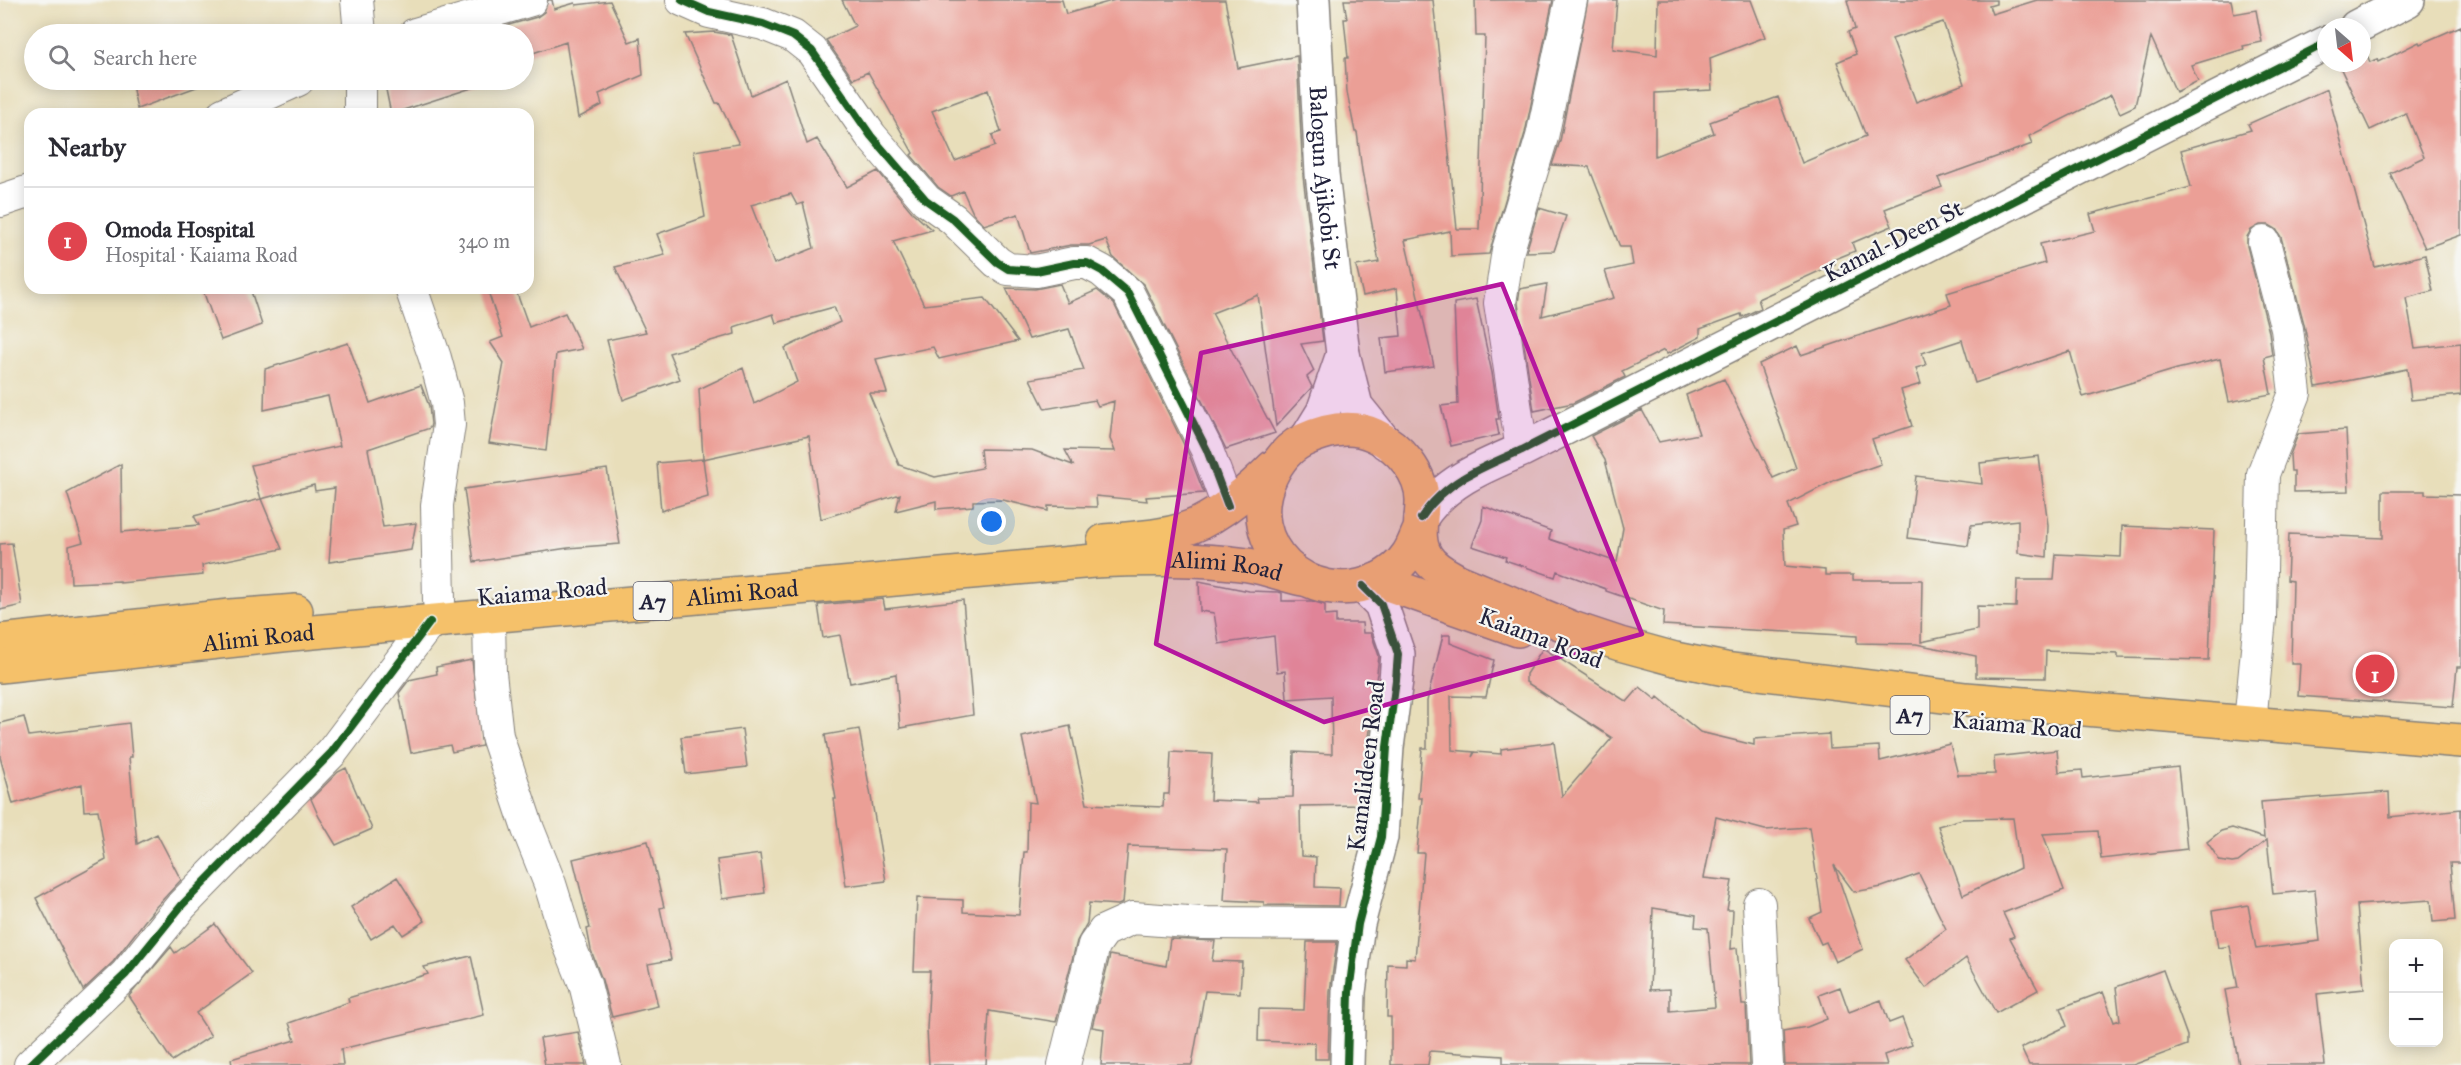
<!DOCTYPE html>
<html lang="en">
<head>
<meta charset="utf-8">
<style>
  :root { --surface:#fff; --page:#f2f2f3; --text:#2b2b33; --muted:#7c7c81; --line:#e1e1e2; --accent:#0f766e }
  body { margin:0; font-family:"IM FELL Great Primer",serif; background:var(--page); color:var(--text) }
  .controls { position:absolute; right:18px; bottom:18px; display:grid; overflow:hidden; border-radius:12px; box-shadow:0 3px 15px #0003 }
  .controls button { width:54px; height:54px; display:grid; place-items:center; padding:0; border:0; border-bottom:2px solid var(--line); background:var(--surface); color:var(--text); font:30px sans-serif }
  .compass { position:absolute; left:2317px; top:18px; width:54px; height:54px; border-radius:50%; background:var(--surface); box-shadow:0 3px 15px #0003; rotate:152deg }
  .you { position:absolute; left:992px; top:522px; width:21px; height:21px; margin:-15px; border:4px solid #fff; border-radius:50%; background:#1a73e8; box-shadow:0 0 0 9px #1a73e833 }
  .badge { display:grid; place-items:center; width:39px; height:39px; border-radius:50%; background:var(--accent); color:#fff; font-size:20px; font-weight:700 }
  .pin { position:absolute; translate:-50% -50%; border:3px solid #fff; box-shadow:0 2px 6px #0006 }
  .list { margin:0; padding:0; list-style:none }
  h2 { display:flex; justify-content:space-between; align-items:center; height:78px; margin:0; padding:0 24px; font-size:26px }
  h2 small { font-size:20px; font-weight:400; color:var(--muted) }
  .list li { display:grid; grid-template-columns:39px 1fr auto; gap:18px; align-items:center; box-sizing:border-box; height:108px; padding:0 24px; border-top:2px solid var(--line) }
  .list b { display:block; font-size:22px; white-space:nowrap }
  .list p { margin:0; font-size:20px; white-space:nowrap; color:var(--muted) }
  .list em { font-size:20px; font-style:normal; color:var(--muted) }
  .icon { flex:none; width:33px; height:33px; fill:none; stroke:currentColor; stroke-width:2; stroke-linecap:round; stroke-linejoin:round }
  .map { position:relative; flex:none; width:2461px; height:1065px; overflow:hidden }
  .search { position:absolute; background:var(--surface); box-shadow:0 3px 15px #0003; left:24px; top:24px; width:510px; height:66px; display:flex; align-items:center; gap:15px; box-sizing:border-box; padding:0 21px; border-radius:33px; color:var(--muted); font-size:22px }
  .panel { position:absolute; background:var(--surface); box-shadow:0 3px 15px #0003; left:24px; top:108px; width:510px; height:186px; border-radius:18px }
  .map>svg:first-child { display:block }
</style>
</head>
<body>
<div class="map">
<svg width="2461" height="1065" viewBox="0 0 2461 1065">
  <rect width="100%" height="100%" fill="#f6f6f2"/>
  <filter id="ink" filterUnits="userSpaceOnUse"><feTurbulence type="fractalNoise" baseFrequency=".0167" numOctaves="2"/><feDisplacementMap in="SourceGraphic" scale="12" xChannelSelector="R" yChannelSelector="G"/><feConvolveMatrix kernelMatrix="1 2 1 2 8 2 1 2 1" color-interpolation-filters="sRGB"/></filter>
  <filter id="wash" filterUnits="userSpaceOnUse"><feTurbulence type="fractalNoise" baseFrequency=".008" numOctaves="4" result="noise"/><feDisplacementMap in="SourceGraphic" scale="24" xChannelSelector="R" yChannelSelector="G"/><feGaussianBlur stdDeviation="1.35" result="paint"/><feColorMatrix in="noise" values="0 0 0 0 0 0 0 0 0 0 0 0 0 0 0 0 0 1.4 0 .05"/><feComposite in="paint" operator="in"/></filter>
  <g filter="url(#wash)">
    <rect width="100%" height="100%" fill="#e8deba"/>
    <g id="blocks">
      <!-- building -->
      <path fill="#eb9f96" fill-rule="evenodd" d="M548,0h4l2,9 21,-6 1,2 34,-4 19,41 11,-4 3,37 -44,19 3,11 -24,13 -12,-76 -42,14v-22h-47l60,-17 7,-5z
        M842,0h220l4,14 49,-14h110l13,68 59,-12 6,120 20,165 -22,3 13,27 -7,6 5,10 -36,39 -18,-131 -46,18 63,120 -49,16 -82,-164 -31,-28 -7,-17 -17,5h-18l-41,8 -12,-39 -34,11 -11,-12 -10,-22 -12,5 -13,-9 -27,-32 2,-2 -45,-81 -15,7 -27,-39 29,-14zM988,90l13,42 -9,3 3,11 -40,15 -23,-50z
        M1344,0h89l24,229h22l6,-193h-9l-1,-36h78l-28,133 -36,121 -38,2 -1,-25 -45,9 29,126 -49,6 -4,-34 20,-2 -4,-48 -34,8 -7,-30 23,-4 -17,-91 -5,-39h-2l-8,-40 -2,-34h3l-4,-39h3z
        M1588,0h29l-4,49 44,6 1,-55h93l14,37 -55,21 2,32 -57,3v63l59,-23 -4,-11 68,-25 24,66 64,-27 -29,-74 19,-8 -8,-22 7,-3 -8,-29h149v4l-7,2 3,8 45,-14h194l3,14 22,-4 6,32 -19,4 1,3 -53,16 7,16 -22,11 -25,-55 -16,69 -15,7 -9,-18 -82,41 3,8 -94,34 4,9 -57,22 7,17 -40,17 3,8 -22,9 2,4 -77,35 3,9 -19,9 -1,-3 -41,15v8l-33,17 -3,-4 -42,21 3,6 -52,26 -39,8 -16,-108 2,-14 27,-5 -5,32 72,-18 -9,-27 28,-6 -3,-18h-10l-31,-80 -37,-2 8,-24zM1943,22l21,62 -48,18 -24,-63z
        M2461,26v209l-36,13 -35,-75 34,-16 -18,-44 -36,17 -30,-63 9,-4h13v-6l5,-2 3,7 8,-3 1,3 40,-20 1,2z
        M714,32l17,3 20,60 35,-16 21,65 10,-5 30,48 31,-16 34,41 20,18 -39,11 31,64 61,-7 33,43 -79,18 -6,-12 -57,12 11,34h-18l30,72 36,12 47,-9 -2,-19 52,1 41,15 -8,-15 50,1 -5,-12 4,-38 -16,5 -3,-6 -50,9 -15,-30 54,-9 -15,-41 -40,10 -23,-51 29,1 25,-5 8,19 29,-13 17,14 76,153 14,36 -58,4 1,4 -51,-5 1,11 -49,-1v5l-45,-11 -30,1v5l-37,3v-8l-40,10 4,-17 -79,25 -12,-83 -106,23 -4,-70 44,-21 11,36 43,-22 -12,-34 55,-26 -6,-15 -58,16 -3,-9 -39,13 1,7 -66,19 11,26 -57,21 -16,-60 39,-8 -31,-65 50,-12 -8,-21 48,-17 -11,-66 45,-7 -20,-41h-3l-31,-69zM791,194l6,11 6,-2 11,45 -40,16 -23,-59z
        M131,80h79v2l-73,27z
        M384,80h99l1,4 -93,30z
        M2327,89l48,178 50,-12 8,36 -27,7 9,50 46,-5v52l-50,5 -4,-31 -91,18 -12,-63 -23,-87 -5,-8 -7,-4h-9l-9,5 -4,7v9l22,86 3,23 -8,2 7,37 -42,8 -9,-43 -43,10 -94,28 -13,-46 -95,32 -13,-43 -40,13 4,12 -10,3 5,16 -20,6 11,36 -40,13 9,25 -46,16 -47,24 8,22 -13,4 2,36 40,4v5h28v5h69l-1,62 56,-12v-24l39,1 1,-27h37l2,-26 65,3 1,-31 92,4 -5,130 -91,-2v-4l-72,-3 -1,27 -69,-1v-21l-60,-12 -59,-1v-7l-194,-11 1,-14 -58,-20v-2l-49,-18 -2,6 -50,-17 1,-3 -34,-11 10,-26 1,-14 68,25 -2,8 68,23 6,-34 -18,-68 -14,-24 51,-26 17,32 40,-8 -13,-39 38,-16 49,99 23,-10 -37,-104 38,-18 4,9 150,-50 -4,-12 98,-30 -5,-19 55,-13 -5,-17 101,-27 -10,-37 70,-20 -3,-6z
        M1539,208l27,8 -12,35 -28,1z
        M202,288h48l12,37 -41,15z
        M487,288h28l14,39 36,-14 17,36 -26,5 -10,97 -57,-8 15,-80 -14,-21 13,-5z
        M1476,299l16,74 7,46h-3l3,16 -48,11 -10,-40 17,-2 -4,-101z
        M348,343l22,60 51,-18 8,21 2,18 -1,4 -62,21 15,78 33,-4 -5,27 -82,12 6,-74 -20,3 -1,-6 -53,14 -10,-34 89,-19 -12,-50 -64,14 1,-41z
        M2346,430l3,61 -55,1v-21h-3l-1,-16 8,-21z
        M2039,456l9,69 -1,32 -29,-4v-33l-47,5 -3,21 -60,-8 8,-62 66,8 -2,-21z
        M703,459l5,38 -47,14 -4,-48z
        M121,464l1,68 77,-7 -5,-9 67,-17 21,50 -80,16 1,10 -83,8v-2l-49,2 -2,-37 14,-4 -16,-49z
        M607,469l13,75 -52,4 -94,14 -10,-73z
        M2383,491h42v3l36,1v172h-4l-4,40 -155,-11 2,-32h-9l2,-83 -6,-1 2,-46 94,4z
        M12,543l10,62 -22,5v-66z
        M1199,581l50,10 29,1 4,1v8h30l13,4v11l11,-1v8h26l1,10h8l8,23 -11,90 -4,59 -64,1 1,50 15,1 -1,30 25,1 -1,18 -75,-1v-3l-40,-2 3,-51 -99,-3 -5,57 -5,2 -29,-2 -2,20 -10,18 -21,81 -67,-11 -3,54h-57l-2,-36 3,-58h-16l3,-73 46,2v12l56,3 5,-63h3l1,-50 8,1 -14,-66 48,-11 17,78 76,3 1,-13h5l2,-42 41,2 -2,46 48,2 -1,-4 36,-1 1,-45 38,2 -1,-58 -44,3 -2,-28 -8,1 -3,-36 -55,8 -5,-31 -14,-2z
        M883,599l2,10 78,-9 10,115 -73,13 -4,-54 -46,9 -10,-48 -17,3 -5,-33z
        M1443,635h7v8l44,17 -8,37 -35,-1 1,54 22,2 -2,5 3,-5 26,2v-5l53,-7 8,54 50,-58 -86,-56v-8l17,-26 84,54 13,-15 16,13 2,-3 42,35 54,13v-6l75,-5 1,15 49,-3 1,15 70,-17 8,31 37,-1 -1,-17 63,-7 2,22 23,-2 1,8 95,-11 9,82 -86,10 -3,-28 -55,3 21,56 -61,23 11,23 -4,2 28,52 -42,23 -30,-55 -40,30 -21,-28 41,-31 -27,-55 -37,13 -28,5 -20,-27 29,84 -28,13 -9,-20 -5,2 -12,-26 13,-6 -13,-85 -44,3 -49,-13 -12,61 28,3 -5,29h6l-2,39 6,-1 5,57h4l3,60 -246,-1v-8l-73,-5 -2,14h-37v-48h-4l1,-53 18,1v-7l9,1 9,-106h-7l5,-55h-4l4,-50h5v-47zM2013,818l7,50 -57,27 -25,-69 24,-7zM1653,908l43,7 -1,12 13,1 7,79 -45,4v-22l-20,1z
        M472,660l10,86 -30,6 -2,-7 -39,8 -12,-60 10,-13 28,-6 -1,-7z
        M24,717l5,19 100,-13 3,34h-3l8,87 20,-10 24,46 -27,29 -41,53 -30,28 -47,-92 70,-38 -8,-50 -14,1 -2,-27 -69,20 -13,-47v-34z
        M742,729l5,38 -61,7 -5,-37z
        M859,729l27,152 -40,5 -12,-87h2l-11,-64z
        M346,768l26,61 -36,16 -17,-28 -8,-18 27,-27z
        M2389,792l1,25 71,-8v54h-11l5,57 -22,2 -2,-22 -74,5 7,84 -47,5 8,71h-86l-14,-75 13,-2 -8,-42 -12,2 -6,-37 36,-6 8,44 64,-8 -5,-51 -42,4 -6,-54 -29,22 -6,1 -12,-2 -13,-19 14,-11 11,-3 32,10 -3,-36z
        M648,841l16,66 -4,1 11,52 -23,4 10,42 -46,11 -10,-37 -11,-30 -4,-21 3,-1 -17,-69z
        M760,854l5,39 -43,6 -5,-39z
        M397,877l28,44 -22,14 -8,-11 -24,15 -20,-32z
        M215,924l37,49 -56,40 15,23 -39,25 -43,-65 42,-49 4,6z
        M1170,939l45,2 -3,20 30,1 -2,31 -35,-2 -13,74h-91l3,-36 -12,-2 18,-72 56,11z
        M1307,942h30l-7,49 -2,68h-13v-16l-57,-2 1,-32 45,1z
        M471,956l13,59 -143,34 2,16h-111l-1,-6 64,-19 -6,-17 60,-21 -1,-4 80,-24 -4,-7z
        M2163,970l24,66v9l-54,20h-104l-8,-17 46,-22 -7,-18 43,-16 11,30 6,-2 -4,-33z
        M1840,987l9,25 32,-12 8,23 13,-5 10,27 -28,10 3,10h-102l-2,-34 24,-4 20,-8 -8,-24z
        M578,1032l8,33h-41l-5,-27z"/>
    </g>
  </g>
  <g filter="url(#ink)">
    <use href="#blocks" fill-opacity="0" stroke="#85807a" stroke-width="1.5"/>
    <g fill="none" stroke-linecap="round" stroke-linejoin="round">
      <defs>
        <path id="minor" d="M357,0l3,34
          M682,0l27,12 54,12 30,12 19,15 59,85 55,64 27,19 44,43 11,7 28,2 38,-8h13l15,8 26,22 79,157 21,56
          M415,34l116,-34
          M223,114l75,-34
          M360,114v-34
          M0,201l30,-10
          M411,288l24,70 12,45 2,22 -12,80 2,96
          M1522,450l-22,-147 8,-53 34,-113 29,-137
          M489,617l1,56 7,63 31,93 22,55 17,55 18,45 20,81
          M2250,723l10,-105 3,-144 32,-81 -8,-64 -23,-87
          M1759,904l8,161
          M30,1065l96,-91 56,-69 150,-153 98,-130
          M1064,1065l30,-120 10,-14 29,-13 69,5 156,1"/>
        <g id="tertiary">
          <path id="s1" d="M1313,0l9,174 21,180 13,52 30,37"/>
          <path d="M2356,27l52,-27"/>
          <path d="M1307,438l16,-26 20,-58"/>
          <path d="M1421,518c23,-36 63,-52 101,-68l804,-407"/>
          <path d="M1347,1065l2,-73 9,-68 23,-87 6,-90 9,-67 2,-26 -17,-50 -18,-18"/>
        </g>
        <g id="trunk">
          <path d="M1420,529c-4,8 -7,18 -12,25 -7,11 -19,20 -31,26 -67,31 -139,-36 -106,-104 7,-15 18,-29 33,-36 22,-10 46,-16 70,-5 25,11 49,39 48,67 0,17 -6,38 4,54 7,12 20,18 32,25l114,47 48,16 55,15 50,10 241,30 495,42"/>
          <path d="M1104,541c30,-3 68,-4 96,-18 28,-14 51,-34 73,-56"/>
          <path d="M1376,580l142,50"/>
          <path d="M0,641l230,-25 66,-5"/>
          <path id="s2" d="M0,666l291,-32 803,-73c51,-2 103,-3 154,4 18,3 36,10 54,14"/>
        </g>
      </defs>
      <!-- minor casing -->
      <use href="#minor" stroke="#85807a" stroke-width="34"/>
      <!-- tertiary casing -->
      <use href="#tertiary" stroke="#85807a" stroke-width="36"/>
      <!-- trunk casing -->
      <use href="#trunk" stroke="#85807a" stroke-width="36"/>
      <!-- minor -->
      <use href="#minor" stroke="#fff" stroke-width="32"/>
      <!-- tertiary -->
      <use href="#tertiary" stroke="#fff" stroke-width="33"/>
      <!-- trunk -->
      <use href="#trunk" stroke="#f5c16b" stroke-width="33"/>
      <defs>
        <path id="cycleway" d="M682,0l27,12 54,12 30,12 19,15 59,85 55,64 27,19 44,43 11,7 28,2 38,-8h13l15,8 26,22 79,157 21,56
          M1421,518c23,-36 63,-52 101,-68l804,-407
          M30,1065l96,-91 56,-69 150,-153 98,-130
          M1347,1065l2,-73 9,-68 23,-87 6,-90 9,-67 2,-26 -17,-50 -18,-18"/>
      </defs>
      <!-- cycleway casing -->
      <use href="#cycleway" stroke="#f6f6f2" stroke-width="11"/>
      <!-- cycleway -->
      <use href="#cycleway" stroke="#1b5e20" stroke-width="8"/>
    </g>
  </g>
  <!-- marked area -->
  <path fill="#b5179e" fill-opacity="0.2" stroke="#b5179e" stroke-width="4.5" stroke-linejoin="round" d="M1502,284l140,350 -318,88 -168,-78 45,-291z"/>
  <g text-anchor="middle" stroke-width="4.5" stroke-linejoin="round" paint-order="stroke">
    <!-- shield labels -->
    <g fill="#f6f6f2" stroke="#626272" stroke-width="1.5">
      <rect x="633.5" y="582" width="39" height="38" rx="4.5"/>
      <rect x="1890.5" y="696" width="39" height="38" rx="4.5"/>
    </g>
    <g font-size="22" font-weight="bold" fill="#22223b">
      <text x="653" y="609">A7</text>
      <text x="1910" y="723">A7</text>
    </g>
    <!-- street labels -->
    <g font-size="24" fill="#22223b" stroke="#f6f6f2">
      <text dy="8" stroke="none"><textPath href="#s1" startOffset="178">Balogun Ajikobi St</textPath></text>
      <text transform="translate(1893 241) rotate(-27)" y="8">Kamal-Deen St</text>
      <text dy="8" stroke="none"><textPath href="#s2" startOffset="1232">Alimi Road</textPath></text>
      <text transform="translate(542 592) rotate(-5)" y="8">Kaiama Road</text>
      <text dy="8" stroke="none"><textPath href="#s2" startOffset="746">Alimi Road</textPath></text>
      <text dy="8" stroke="none"><textPath href="#s2" startOffset="260">Alimi Road</textPath></text>
      <text transform="translate(1541 638) rotate(21)" y="8">Kaiama Road</text>
      <text transform="translate(2017 725) rotate(5)" y="8">Kaiama Road</text>
      <text transform="translate(1366 766) rotate(-83)" y="8">Kamalideen Road</text>
    </g>
  </g>
</svg>
<div class="controls">
<button>+</button>
<button>−</button>
</div>
<svg class="compass" viewBox="-18 -18 36 36"><path d="M0-13l5 13h-10z" fill="#e53935"/><path d="M0 13l5-13h-10z" fill="#7c7c81"/></svg>
<div class="you"></div>
<div class="pin badge" style="left:2375px;top:674px;background:#e0444e">1</div>
<div class="search"><svg class="icon" aria-label="search" viewBox="0 0 24 24"><circle cx="10" cy="10" r="6"/><path d="M15 15l6 6"/></svg>Search here</div>
<section class="panel">
<h2>Nearby<small></small></h2>
<ul class="list">
<li><span class="badge" style="background:#e0444e">1</span><div><b>Omoda Hospital</b><p>Hospital · Kaiama Road</p></div><em>340 m</em></li>
</ul>
</section>
</div>
</body>
</html>
